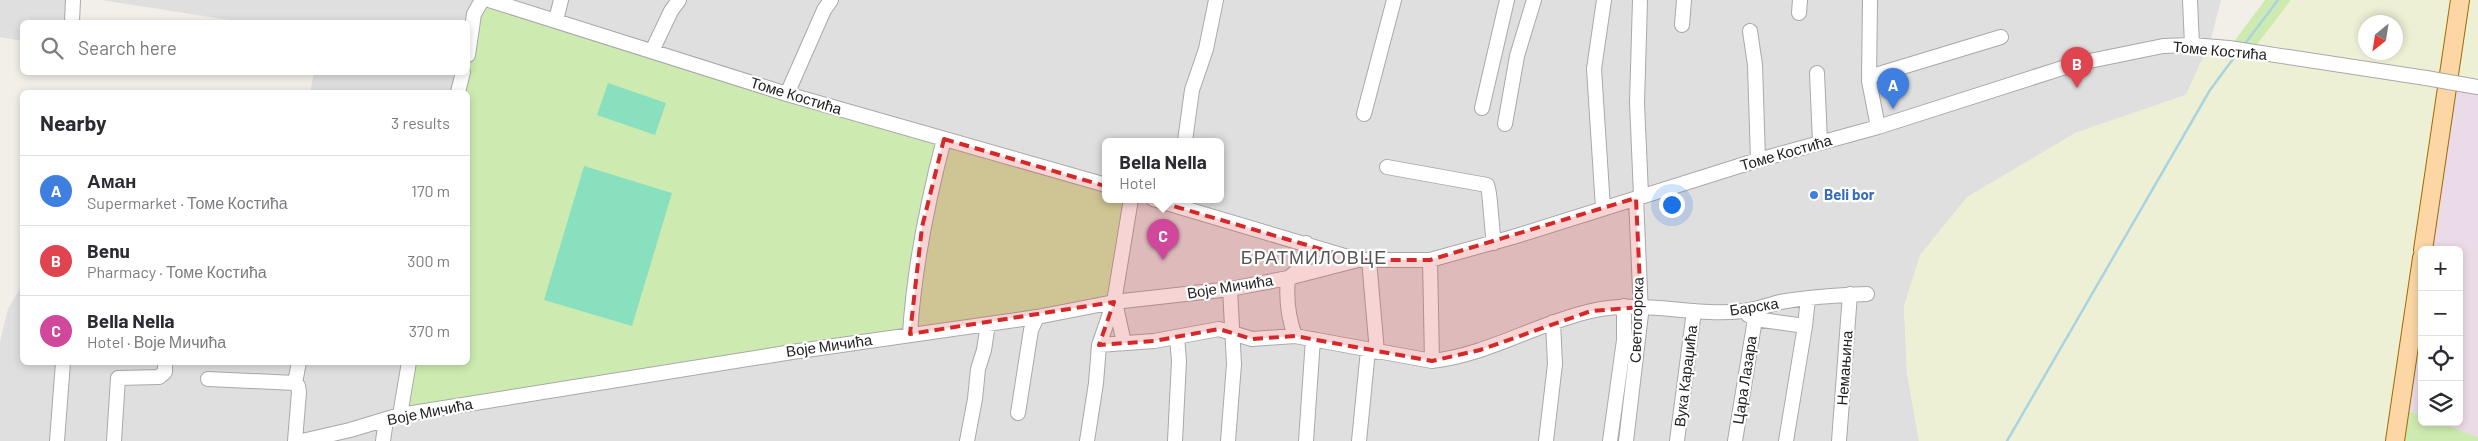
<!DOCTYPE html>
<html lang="en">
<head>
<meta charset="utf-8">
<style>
  :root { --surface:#fff; --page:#f7f7f7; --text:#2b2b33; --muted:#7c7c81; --line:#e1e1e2; --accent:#d40000 }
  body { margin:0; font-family:Barlow,sans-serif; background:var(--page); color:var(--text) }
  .controls { position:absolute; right:15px; bottom:15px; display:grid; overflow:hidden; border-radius:8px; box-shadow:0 2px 8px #0003 }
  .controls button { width:45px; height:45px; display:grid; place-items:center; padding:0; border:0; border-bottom:1px solid var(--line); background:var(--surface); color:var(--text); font:25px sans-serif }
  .compass { position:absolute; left:2358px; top:15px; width:45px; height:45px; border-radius:50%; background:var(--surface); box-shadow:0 2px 8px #0003; rotate:210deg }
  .you { position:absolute; left:1671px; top:204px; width:18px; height:18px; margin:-12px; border:4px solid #fff; border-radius:50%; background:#1a73e8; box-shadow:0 0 0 8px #1a73e833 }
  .badge { display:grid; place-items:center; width:32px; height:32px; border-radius:50%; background:var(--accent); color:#fff; font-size:16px; font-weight:700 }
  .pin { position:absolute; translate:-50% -41px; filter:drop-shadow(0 1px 2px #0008) }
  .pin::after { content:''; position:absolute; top:26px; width:18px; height:15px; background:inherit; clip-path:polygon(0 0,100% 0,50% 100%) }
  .popup { position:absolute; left:1102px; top:138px; width:122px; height:65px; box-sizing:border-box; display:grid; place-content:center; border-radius:8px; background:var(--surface); filter:drop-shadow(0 1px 4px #0005); font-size:16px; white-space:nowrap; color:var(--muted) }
  .popup b { font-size:19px; color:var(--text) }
  .popup::after { content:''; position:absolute; left:50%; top:100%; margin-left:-10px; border:10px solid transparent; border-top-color:var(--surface) }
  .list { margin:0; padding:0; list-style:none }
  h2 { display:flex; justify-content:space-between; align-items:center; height:65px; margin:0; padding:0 20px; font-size:21px }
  h2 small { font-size:16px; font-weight:400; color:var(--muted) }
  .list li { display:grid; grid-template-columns:32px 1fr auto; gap:15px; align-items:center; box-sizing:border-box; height:70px; padding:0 20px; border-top:1px solid var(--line) }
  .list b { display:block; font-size:19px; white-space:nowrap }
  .list p { margin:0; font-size:16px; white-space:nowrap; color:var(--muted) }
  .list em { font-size:16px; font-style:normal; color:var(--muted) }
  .icon { flex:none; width:28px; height:28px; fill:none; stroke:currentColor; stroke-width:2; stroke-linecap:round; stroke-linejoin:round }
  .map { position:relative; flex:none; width:2478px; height:441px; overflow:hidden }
  .search { position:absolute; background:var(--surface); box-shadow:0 2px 8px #0003; left:20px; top:20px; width:450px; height:55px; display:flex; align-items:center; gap:12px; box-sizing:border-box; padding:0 18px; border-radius:8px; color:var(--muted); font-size:19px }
  .panel { position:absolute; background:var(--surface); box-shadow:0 2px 8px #0003; left:20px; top:90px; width:450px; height:275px; border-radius:8px }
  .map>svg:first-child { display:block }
</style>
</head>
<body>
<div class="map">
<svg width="2478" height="441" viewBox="0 0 2478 441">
  <rect width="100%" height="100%" fill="#f2efe9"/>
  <!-- residential -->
  <path fill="#e0dfdf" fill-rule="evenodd" d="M0,0h81l-4,22h-55v19l-22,-4z
    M101,0h2120l-12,46 -23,49 -111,38 -171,173 3,67 12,68h-1919v-99l8,-33 14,-24v77h446v-270h-158l4,-19 154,-1v-50h-226zM1106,141h114v58h-114z"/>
  <!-- industrial -->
  <path fill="#ebdbe8" d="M2447,81l31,6v350l-39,-15h20v-172h-36z
    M2422,258v158l-22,-8z"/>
  <!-- farmland -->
  <path fill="#eef0d5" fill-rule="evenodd" d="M2291,0h187v87l-30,-6 -53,360h-476l-12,-68 -3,-67 16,-51 47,-58 108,-64 111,-38 22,-49 43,6zM2366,22h30v30h-30z"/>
  <!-- grass -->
  <path fill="#cdebb0" d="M483,0l622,185 1,14h25l-17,103 -714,113 8,-52 60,-1v-270h-8l8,-20z
    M2265,0h26l-40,52 -22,-4z
    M2400,408l22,8v6h17l39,15v4h-83z"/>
  <!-- pitch -->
  <path fill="#88e0be" d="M608,83l58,20 -11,32 -58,-20z
    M584,166l88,27 -40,133 -88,-26z"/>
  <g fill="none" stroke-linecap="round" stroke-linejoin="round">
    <!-- stream -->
    <path stroke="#aad3df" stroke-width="2.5" d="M2244,45l34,-45
      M2007,441l203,-351 26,-35"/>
    <defs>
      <path id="minor" d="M489,0l298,94 319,91
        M1640,0l-3,103 4,92
        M1870,0l-1,81 9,46
        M2190,0l2,45
        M1799,13l1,-13
        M556,20l5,-20
        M72,22l1,-22
        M1682,25l2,-25
        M1750,31l5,34 3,95
        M652,51l19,-40 8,-11
        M468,55l6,-41 8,-14
        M1817,73l3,69
        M1869,77l132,-40
        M2466,85l12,2
        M458,92l5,-20
        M787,94l37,-84 7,-10
        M1482,108l25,-108
        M1364,114l30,-114
        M1505,124l12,-68 17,-56
        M1185,141l7,-51 14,-41 10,-49
        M1387,167l100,18c3,4 5,49 7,58
        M1153,199l205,61h72l83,-23 245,-77 120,-33 197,-63 88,-18 29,-1 37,3 197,30
        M1603,208l-9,-139 10,-69
        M1369,260l8,92
        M1115,302l9,41
        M1748,315l7,4 50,7 3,-28
        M910,334c4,-66 17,-130 34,-195
        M1295,336c-7,-19 -9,-38 -7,-58 15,-10 19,-18 18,-35
        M1099,345l55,-4 65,-12 33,10 43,-3 137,25 -2,-101
        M1432,361c56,-6 105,-38 159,-50 51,-12 102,6 152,0 13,-1 25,-6 37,-9 29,-5 58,-7 87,-8
        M208,379l87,4 3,3 1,6 -4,49
        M295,383l4,-21
        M1018,413l13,-83 6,-13
        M400,415l9,-53
        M57,441l6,-79
        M114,441l4,-63 41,-1 6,-5v-10
        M302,441l48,-11 50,-15 392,-63 245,-35 77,-15 116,-13 58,-11 70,-18
        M383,441l3,-21
        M967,441l8,-42 3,-30 6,-19 4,-26
        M1087,441l9,-58 3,-38 15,-43 17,-103
        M1175,441l4,-80 -2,-24
        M1228,441l6,-77 -4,-75
        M1306,441l7,-102
        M1359,441l9,-91
        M1546,441l9,-77 -2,-42
        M1610,441l14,-101v-34
        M1626,441l15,-127 -5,-116
        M1677,441l17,-130
        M1735,441l20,-122
        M1786,441l19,-115
        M1839,441l11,-147"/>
      <path id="major" d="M2423,250l37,-250
        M2395,441l27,-183"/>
    </defs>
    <!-- minor casing -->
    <use href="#minor" stroke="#a9a9a9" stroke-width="16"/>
    <!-- major casing -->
    <use href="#major" stroke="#a06b00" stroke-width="20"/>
    <!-- minor -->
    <use href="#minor" stroke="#fff" stroke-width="14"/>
    <!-- major -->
    <use href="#major" stroke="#fcd6a4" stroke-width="18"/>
    <defs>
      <path id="minor-bridge" d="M2426,78l40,7"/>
    </defs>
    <!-- minor-bridge casing -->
    <use href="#minor-bridge" stroke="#a9a9a9" stroke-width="16" stroke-linecap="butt"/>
    <!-- minor-bridge -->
    <use href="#minor-bridge" stroke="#fff" stroke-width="14"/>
  </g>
  <!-- marked area -->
  <path fill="#d62828" fill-opacity="0.2" stroke="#d62828" stroke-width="4" stroke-dasharray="10 6" stroke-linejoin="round" d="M944,139l414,121h72l206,-62 5,109 -50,4 -111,39 -48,11 -137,-25 -43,3 -33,-10 -65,12 -55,4 15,-43 -204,32 12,-107z"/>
  <!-- markers -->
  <circle fill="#3f7fe0" stroke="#fff" stroke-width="2" cx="1814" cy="195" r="5"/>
  <g text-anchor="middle" stroke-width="4.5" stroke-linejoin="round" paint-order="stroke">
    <!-- street labels -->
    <g font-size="15" fill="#222" stroke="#fff">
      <text transform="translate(2220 51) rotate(5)" y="5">Томе Костића</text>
      <text transform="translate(796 96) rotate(17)" y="5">Томе Костића</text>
      <text transform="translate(1786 153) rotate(-16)" y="5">Томе Костића</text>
      <text transform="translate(1230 287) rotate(-9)" y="5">Воје Мичића</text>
      <text transform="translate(1754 307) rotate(-9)" y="5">Барска</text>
      <text transform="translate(1637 320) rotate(-88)" y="5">Светогорска</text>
      <text transform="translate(829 346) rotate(-8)" y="5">Воје Мичића</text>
      <text transform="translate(1845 368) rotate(-86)" y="5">Немањина</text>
      <text transform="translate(1686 376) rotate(-83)" y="5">Вука Караџића</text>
      <text transform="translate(1745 380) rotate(-81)" y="5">Цара Лазара</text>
      <text transform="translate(430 412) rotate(-11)" y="5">Воје Мичића</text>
    </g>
    <!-- shop labels -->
    <g font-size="15" font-weight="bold" fill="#366cbe" stroke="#fff" text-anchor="start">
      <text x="1824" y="200">Beli bor</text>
    </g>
    <!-- quarter labels -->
    <g font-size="18" letter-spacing="1" fill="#555" stroke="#fff">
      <text x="1314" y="264">БРАТМИЛОВЦЕ</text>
    </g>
  </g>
</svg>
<div class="controls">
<button>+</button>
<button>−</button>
<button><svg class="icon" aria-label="locate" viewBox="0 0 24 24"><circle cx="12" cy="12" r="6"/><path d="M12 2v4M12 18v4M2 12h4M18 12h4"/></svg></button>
<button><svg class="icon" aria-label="layers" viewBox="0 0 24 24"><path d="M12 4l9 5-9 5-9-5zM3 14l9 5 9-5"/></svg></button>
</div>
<svg class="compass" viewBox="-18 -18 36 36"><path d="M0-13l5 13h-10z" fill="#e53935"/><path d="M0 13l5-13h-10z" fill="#7c7c81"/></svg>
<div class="you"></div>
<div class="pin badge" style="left:1893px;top:109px;background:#3f7fe0">A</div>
<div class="pin badge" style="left:2077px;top:88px;background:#e0444e">B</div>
<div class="pin badge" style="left:1163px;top:260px;background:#d1479c">C</div>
<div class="popup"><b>Bella Nella</b>Hotel</div>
<div class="search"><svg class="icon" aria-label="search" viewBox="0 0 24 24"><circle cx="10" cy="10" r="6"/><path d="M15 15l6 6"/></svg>Search here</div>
<section class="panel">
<h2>Nearby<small>3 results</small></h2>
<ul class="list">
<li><span class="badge" style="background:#3f7fe0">A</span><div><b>Аман</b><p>Supermarket · Томе Костића</p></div><em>170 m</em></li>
<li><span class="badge" style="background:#e0444e">B</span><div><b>Benu</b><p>Pharmacy · Томе Костића</p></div><em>300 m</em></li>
<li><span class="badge" style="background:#d1479c">C</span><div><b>Bella Nella</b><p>Hotel · Воје Мичића</p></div><em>370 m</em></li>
</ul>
</section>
</div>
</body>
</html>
